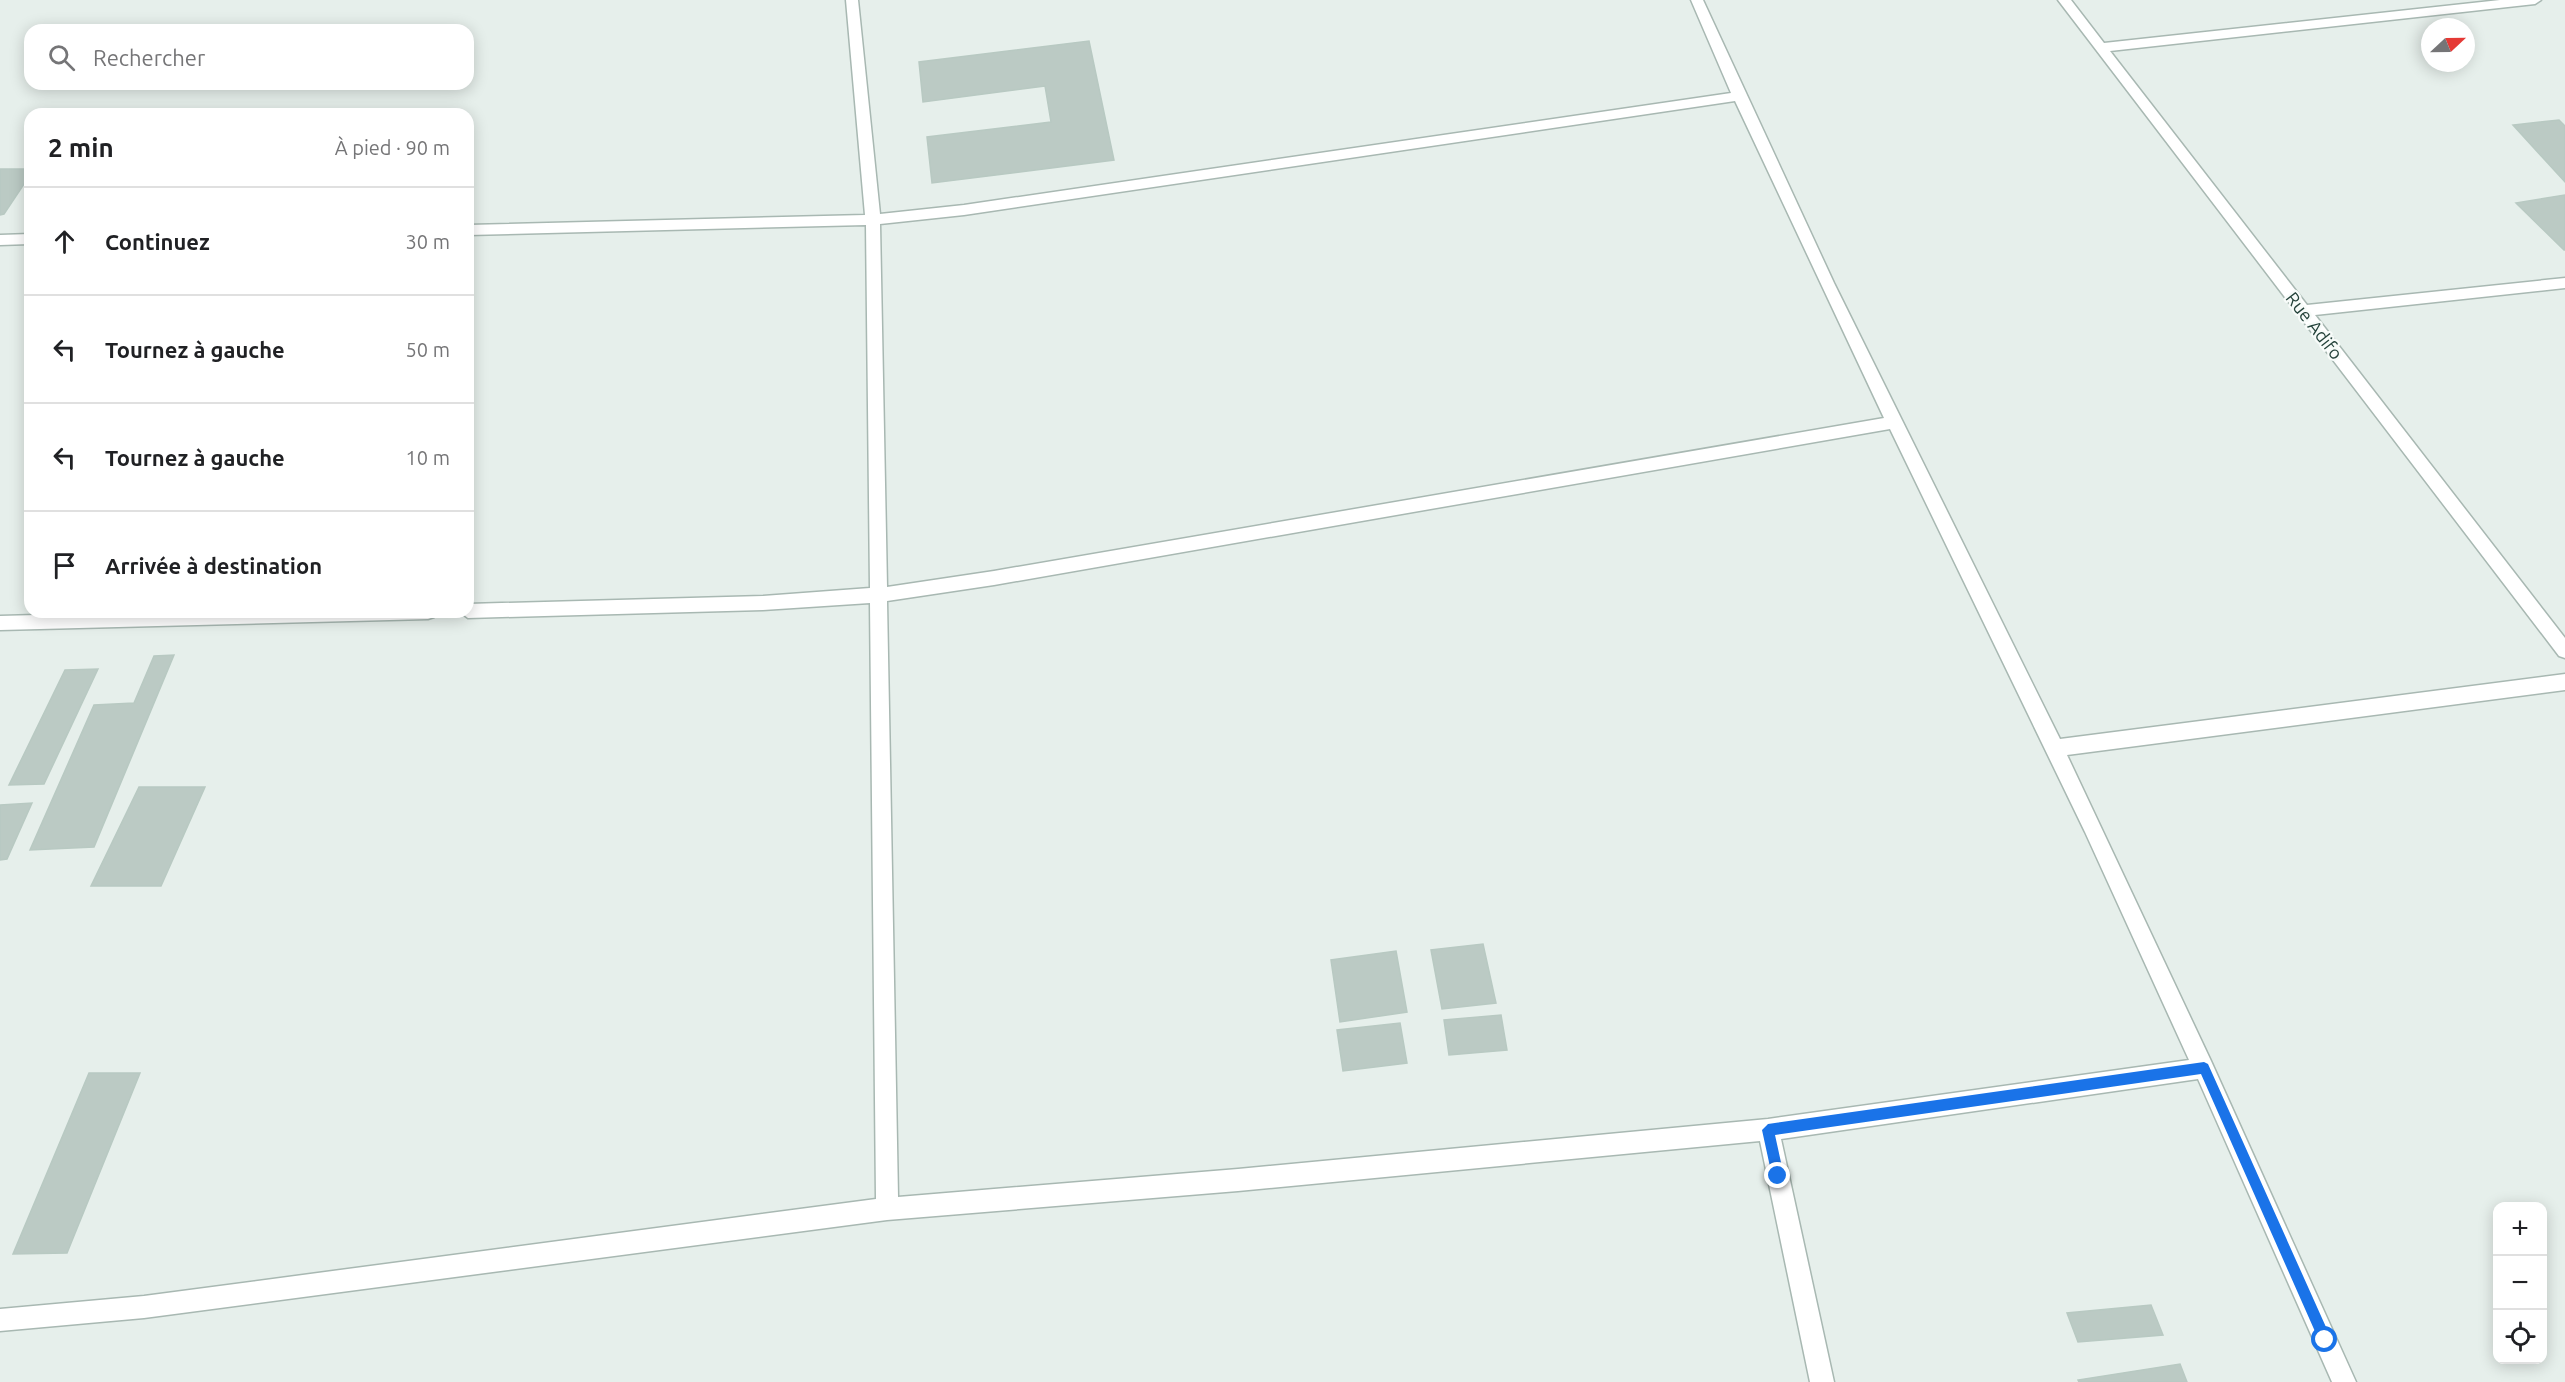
<!DOCTYPE html>
<html lang="fr">
<head>
<meta charset="utf-8">
<style>
  :root { --surface:#fff; --page:#f2f2f2; --text:#202124; --muted:#757577; --line:#e0e0e0 }
  body { margin:0; font-family:Ubuntu,sans-serif; background:var(--page); color:var(--text) }
  .controls { position:absolute; right:18px; bottom:18px; display:grid; overflow:hidden; border-radius:12px; box-shadow:0 3px 15px #0003 }
  .controls button { width:54px; height:54px; display:grid; place-items:center; padding:0; border:0; border-bottom:2px solid var(--line); background:var(--surface); color:var(--text); font:30px sans-serif }
  .compass { position:absolute; left:2421px; top:18px; width:54px; height:54px; border-radius:50%; background:var(--surface); box-shadow:0 3px 15px #0003; rotate:68deg }
  .stop { position:absolute; width:18px; height:18px; margin:-14px; border:4px solid #1a73e8; border-radius:50%; background:#fff }
  .stop.end { background:#1a73e8; border-color:#fff; box-shadow:0 2px 6px #0008 }
  .list { margin:0; padding:0; list-style:none }
  h2 { display:flex; justify-content:space-between; align-items:center; height:78px; margin:0; padding:0 24px; font-size:26px }
  h2 small { font-size:20px; font-weight:400; color:var(--muted) }
  .list li { display:grid; grid-template-columns:39px 1fr auto; gap:18px; align-items:center; box-sizing:border-box; height:108px; padding:0 24px; border-top:2px solid var(--line) }
  .list b { display:block; font-size:22px; white-space:nowrap }
  .list em { font-size:20px; font-style:normal; color:var(--muted) }
  .icon { flex:none; width:33px; height:33px; fill:none; stroke:currentColor; stroke-width:2; stroke-linecap:round; stroke-linejoin:round }
  .map { position:relative; flex:none; width:2565px; height:1382px; overflow:hidden }
  .search { position:absolute; background:var(--surface); box-shadow:0 3px 15px #0003; left:24px; top:24px; width:450px; height:66px; display:flex; align-items:center; gap:15px; box-sizing:border-box; padding:0 21px; border-radius:18px; color:var(--muted); font-size:22px }
  .panel { position:absolute; background:var(--surface); box-shadow:0 3px 15px #0003; left:24px; top:108px; width:450px; height:510px; border-radius:18px }
  .map>svg:first-child { display:block }
</style>
</head>
<body>
<div class="map">
<svg width="2565" height="1382" viewBox="0 0 2565 1382">
  <rect width="100%" height="100%" fill="#e6efeb"/>
  <!-- building -->
  <path fill="#bbcac4" stroke="#b8c9c2" stroke-width="1.5" d="M1089,41l25,119 -182,23 -5,-46 124,-15 -6,-36 -122,16 -4,-40z
    M2559,120l6,6v56l-52,-57z
    M0,169h30v6l-26,39 -4,1z
    M2565,195v55h-1l-48,-47z
    M174,655l-80,192 -64,3 64,-145 40,-2 20,-47z
    M98,669l-54,115 -35,1 56,-115z
    M139,787h66l-44,99h-70z
    M32,803l-25,56 -7,1v-55z
    M1483,944l13,59 -54,6 -11,-59z
    M1396,951l11,61 -67,10 -9,-62z
    M1501,1015l6,35 -58,5 -5,-35z
    M1400,1023l7,40 -64,8 -6,-41z
    M89,1073h51l-73,180 -54,1z
    M2151,1305l12,30 -85,7 -11,-29z
    M2180,1364l7,18h-108l-1,-2z"/>
  <g fill="none" stroke-linecap="round" stroke-linejoin="round">
    <defs>
      <path id="minor" d="M846,0h12l22,214 84,-9 767,-112 -40,-93h12l131,283 226,456 505,-65v16l-498,65 144,306 145,321h-24l-134,-303 -417,60 53,243h-24l-50,-241 -522,50 -351,29 -743,98 -144,13v-22l144,-13 732,-97 -6,-596 -107,7 -295,8 -8,-6h8v-8l295,-8 107,-8 -4,-363 -398,10v-10l397,-10zM1735,101l149,317 -890,153 -107,16 -7,-363 84,-9zM1890,429l195,403 104,228 -421,59 -530,50 -340,28 -11,-596 107,-16z
        M2058,0h13l33,43 396,-43h41l-6,4 -425,47 197,254 258,-27v10l-250,27 250,323v20l-6,-2z
        M30,234v10l-30,1v-10z
        M146,612h291l-3,5 -6,2 -428,11v-14z"/>
    </defs>
    <!-- minor casing -->
    <use href="#minor" stroke="#a8b8b2" stroke-width="3"/>
    <!-- minor -->
    <use href="#minor" fill="#fff" fill-rule="evenodd"/>
  </g>
  <!-- route -->
  <path fill="#1a73e8" d="M2204,1062l4,2 122,272v9h-9l-120,-271 -426,61 9,41 -6,6 -6,-6 -10,-46 6,-6z"/>
  <g text-anchor="middle" stroke-width="4.5" stroke-linejoin="round" paint-order="stroke">
    <!-- street labels -->
    <g font-size="18" fill="#24423a" stroke="#f7fbf9">
      <text transform="translate(2314 326) rotate(52)" y="6">Rue Adifo</text>
    </g>
  </g>
</svg>
<div class="controls">
<button>+</button>
<button>−</button>
<button><svg class="icon" aria-label="locate" viewBox="0 0 24 24"><circle cx="12" cy="12" r="6"/><path d="M12 2v4M12 18v4M2 12h4M18 12h4"/></svg></button>
</div>
<svg class="compass" viewBox="-18 -18 36 36"><path d="M0-13l5 13h-10z" fill="#e53935"/><path d="M0 13l5-13h-10z" fill="#757577"/></svg>
<div class="stop" style="left:2325px;top:1340px"></div>
<div class="stop end" style="left:1778px;top:1176px"></div>
<div class="search"><svg class="icon" aria-label="search" viewBox="0 0 24 24"><circle cx="10" cy="10" r="6"/><path d="M15 15l6 6"/></svg>Rechercher</div>
<section class="panel">
<h2>2 min<small>À pied · 90 m</small></h2>
<ul class="list">
<li><svg class="icon" aria-label="ahead" viewBox="0 0 24 24"><path d="M12 20V5M6 11l6-6 6 6"/></svg><div><b>Continuez</b></div><em>30 m</em></li>
<li><svg class="icon" aria-label="left" viewBox="0 0 24 24"><path d="M17 20v-9H6M10 6l-5 5 5 5"/></svg><div><b>Tournez à gauche</b></div><em>50 m</em></li>
<li><svg class="icon" aria-label="left" viewBox="0 0 24 24"><path d="M17 20v-9H6M10 6l-5 5 5 5"/></svg><div><b>Tournez à gauche</b></div><em>10 m</em></li>
<li><svg class="icon" aria-label="arrive" viewBox="0 0 24 24"><path d="M6 21V4h12l-3 4 3 4H6"/></svg><div><b>Arrivée à destination</b></div></li>
</ul>
</section>
</div>
</body>
</html>
